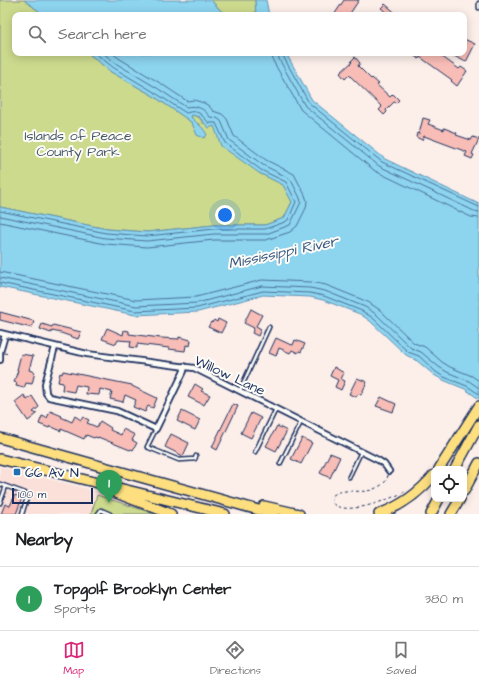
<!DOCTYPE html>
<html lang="en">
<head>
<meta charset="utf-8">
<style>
  :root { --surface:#fff; --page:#f2f2f2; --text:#202124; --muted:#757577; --line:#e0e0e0; --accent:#db2777 }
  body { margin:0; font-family:"Architects Daughter",sans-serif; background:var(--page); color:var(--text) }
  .controls { position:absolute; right:12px; bottom:12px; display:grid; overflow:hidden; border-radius:8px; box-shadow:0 2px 10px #0003 }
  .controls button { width:36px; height:36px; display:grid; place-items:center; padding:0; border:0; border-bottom:1px solid var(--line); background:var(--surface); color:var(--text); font:20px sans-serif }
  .scale { position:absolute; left:12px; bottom:10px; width:81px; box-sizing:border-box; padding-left:4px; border:2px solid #1b2f5e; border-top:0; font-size:11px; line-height:14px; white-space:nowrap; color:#1b2f5e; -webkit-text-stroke:3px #fdfcf7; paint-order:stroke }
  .you { position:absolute; left:225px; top:215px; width:14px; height:14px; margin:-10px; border:3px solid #fff; border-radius:50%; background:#1a73e8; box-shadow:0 0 0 6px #1a73e833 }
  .badge { display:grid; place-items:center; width:26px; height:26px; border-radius:50%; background:var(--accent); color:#fff; font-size:13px; font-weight:700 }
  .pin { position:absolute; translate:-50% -33px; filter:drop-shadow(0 1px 2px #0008) }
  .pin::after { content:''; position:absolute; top:21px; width:14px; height:12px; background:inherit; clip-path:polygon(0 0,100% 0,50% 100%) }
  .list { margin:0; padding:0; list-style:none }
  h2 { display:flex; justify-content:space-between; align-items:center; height:52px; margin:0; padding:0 16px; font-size:17px }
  h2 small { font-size:13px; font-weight:400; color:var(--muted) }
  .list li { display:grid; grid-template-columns:26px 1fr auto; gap:12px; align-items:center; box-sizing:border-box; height:64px; padding:0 16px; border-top:1px solid var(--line) }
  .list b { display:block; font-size:15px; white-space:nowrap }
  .list p { margin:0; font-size:13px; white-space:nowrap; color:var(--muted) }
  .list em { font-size:13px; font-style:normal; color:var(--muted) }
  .icon { flex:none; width:22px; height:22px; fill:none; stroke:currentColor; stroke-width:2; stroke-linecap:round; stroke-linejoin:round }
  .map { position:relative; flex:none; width:479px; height:514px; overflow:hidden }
  .search { position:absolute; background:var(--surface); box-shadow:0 2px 10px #0003; left:12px; right:12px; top:12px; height:44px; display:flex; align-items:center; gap:10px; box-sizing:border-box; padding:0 14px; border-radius:8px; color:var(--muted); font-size:15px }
  .sheet { height:116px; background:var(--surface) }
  nav { display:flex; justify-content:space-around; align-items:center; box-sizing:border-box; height:56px; border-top:1px solid var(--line); background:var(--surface); font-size:11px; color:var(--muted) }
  nav a { display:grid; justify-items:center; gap:2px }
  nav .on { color:var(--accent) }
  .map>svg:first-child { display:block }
</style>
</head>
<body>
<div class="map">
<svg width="479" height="514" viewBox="0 0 479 514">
  <rect width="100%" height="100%" fill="#fcefea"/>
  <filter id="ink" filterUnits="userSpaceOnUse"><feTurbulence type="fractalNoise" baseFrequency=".025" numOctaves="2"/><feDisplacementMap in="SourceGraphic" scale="8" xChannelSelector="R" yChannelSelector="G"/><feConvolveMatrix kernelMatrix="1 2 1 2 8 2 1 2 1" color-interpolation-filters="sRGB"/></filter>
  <g filter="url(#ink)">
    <!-- built -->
    <path fill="#fbe0da" d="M0,467l85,21 78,26h-163z"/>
    <!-- green -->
    <path fill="#ccda8d" stroke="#748476" d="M0,0h24l20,15h-29v38h73l23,19 41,23 35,24 5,4 6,12 2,-11 -5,-1 -4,-7 1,-1 7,2 4,6 11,3 45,47 25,12 8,17 -8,16 -19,7h-51l-67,7 -40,-3 -107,-22z
      M211,0h44l2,14 -1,1h-28l-7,-4z
      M97,495l52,17 6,2h-64z"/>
    <!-- water -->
    <path fill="#8dd4ef" stroke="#5f92b5" d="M24,0h187l10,11 7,4h-184z
      M255,0h11l3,15h-13z
      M88,53h198l26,47 73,59 94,45v195l-14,-10 -22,-9 -9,-5 -18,-15 -10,-5 -36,-34 -10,-7 -37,-14 -13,-3 -47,-2 -65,17 -63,3 -135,-28v-80l107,22 40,3 67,-7h51l19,-7 8,-16 -9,-17 -24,-12 -38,-27 -7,-20 -5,2 -10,-11 -7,-2 -1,2c6,7 11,8 16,18l-3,3 -7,-3 -5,-12 -5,-4 -35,-24 -41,-23z"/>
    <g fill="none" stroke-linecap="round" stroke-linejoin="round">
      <!-- shore -->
      <path stroke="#497198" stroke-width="1" d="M272,53l1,8 28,49 74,61 96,46 8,1
        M278,53l1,6 26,47 74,60 95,45 5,1
        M283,53v3l26,47 73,59 97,45
        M0,211l106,22 41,3 67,-7h51l20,-7 3,-2 8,-18 -10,-20 -25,-12 -36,-27 -9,-20h-7c-9,-9 -10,-14 -23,-10l-32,-21 -40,-24 -19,-15
        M0,216l105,22 42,3 67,-7h52l24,-9 11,-23 -1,-4 -9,-18 -4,-3 -24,-12 -34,-25 -8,-19 -4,-3 -7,-1c-6,-9 -14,-12 -24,-10l-29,-19 -40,-24 -14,-11
        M0,222l105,22 42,3 67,-7h52l24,-8 7,-6 9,-18 1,-7 -2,-6 -11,-21 -28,-14 -32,-24 -7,-17 -5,-5 -9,-3 -4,-5 -5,-3 -10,-3 -7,1 -27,-18 -40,-24 -8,-6
        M0,272l136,28 60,-3 66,-17 49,2 15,3 42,17 12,8 34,33 11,4 17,15 8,5 22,9 7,5
        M0,278l136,28 61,-3 65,-17 48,2 15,3 40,16 11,7 35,34 10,4 18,15 8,5 22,9 10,7
        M0,283l135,28 62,-3 66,-17 47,2 14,3 38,15 11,7 35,34 11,4 17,16 8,5 23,9 12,8"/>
    </g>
    <!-- building -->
    <path fill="#f8bdb6" stroke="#1b2f5e" d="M344,0h15l-10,15h-15z
      M385,4l13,11h-9l-8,-7z
      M464,39l11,5 -9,18 -18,-9h16z
      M410,53h27l22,16 2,-2 6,4 -10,15 -6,-5 1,-1 -32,-23 -1,2z
      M355,57l5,6 -2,3 13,13 1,-1 7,6 -2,1 13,12 3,-3 6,6 -3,3 -2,-1 -8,8 1,2 -3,3 -5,-5 3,-3 -33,-32 -4,4 -5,-6 12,-11 -1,-1z
      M423,118l7,2 -2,4 16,6v-2l13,5 -1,2 15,5 2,-3 6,2 -7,15 2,1 -2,4 -7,-3 2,-4 -43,-16 -2,4 -6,-3 1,-4 2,1z
      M251,309l11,6 -6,11 5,3 -3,7 -6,-3 2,-5 -10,-5z
      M0,312l34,9 -2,7 -32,-8z
      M218,319l8,4 -5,10 -13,-6 3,-5 1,1 2,-3 3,2z
      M42,324l10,3 1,-2 28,7 -3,7 -17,-6 -9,-2 -1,2 -11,-4z
      M107,328l16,7 1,-5 5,1v3l32,4 18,1v-2l12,3 -1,6 -4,-1 -1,6 -16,-2v-1l-32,-4v4l-7,-1 1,-6 -13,-1 -2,4 -14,-5z
      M276,338l13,6 4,1 2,-5 10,4 -4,8 -2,-1 -1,2 -6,-3 -2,3 -11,-5 -3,8 -7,-3z
      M21,354l12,2 -4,14 6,2 -3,12 -6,-1 -2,5 -8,-2 1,-3 -3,-1 4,-12h-1z
      M334,367l10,6 -3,6 4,2 -4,9 -6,-3 3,-7 -8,-4z
      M63,371l69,14v1l25,12 -4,10 -5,-2 -3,6 -12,-5 3,-7 -11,-5 -2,7 -13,-3 2,-7 -12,-3 -1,6 -13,-1 1,-7 -11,-2 -2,7 -12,-2 1,-7 -5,-1 2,-9 2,1z
      M357,378l10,4 -6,13 -3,-1 -2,3 -7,-3z
      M195,384l8,5 -2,2 9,4 -6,10 -16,-8z
      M24,395l3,5 5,-4 7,11 -6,5 4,2 -9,7 -13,-19z
      M381,397l15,7 -3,8 -17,-6z
      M233,404l5,2 -21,44 -5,-3z
      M50,411l12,5 -1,1 11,5 3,-6 6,4 2,-3 6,3 -2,3 10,4 3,-6 11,7 -1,2 11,5 2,-6 12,6 -3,5 5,3 -4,7 -2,-1 -1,1 -32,-13v1l-3,-1 -1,1 -8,-3 -2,4 -23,-10v2l-11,-5 -1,2 -10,-4 3,-8 5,2z
      M182,411l18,9 -5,10 -18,-9z
      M251,413l10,5 -10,20 -10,-5z
      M277,426l10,5 -11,20 -10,-5z
      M171,434l18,9 -6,13 -18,-9z
      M302,438l10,5 -11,21 -10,-5z
      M330,453l10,4 -10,21 -10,-5z
      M15,495l7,3 -6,16h-15l4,-10 5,2z"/>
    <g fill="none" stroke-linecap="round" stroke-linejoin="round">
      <defs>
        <path id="service" d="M479,3v5
          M240,390l29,-63
          M156,429l-9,18 32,13 16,-1 1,-3
          M255,452l21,-43
          M280,464l21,-42
          M349,477l12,-25
          M0,484l25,9 2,5 -5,16
          M0,503l6,-17
          M98,514l3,-4 9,4"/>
        <path id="minor" d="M0,333l87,21 107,14 184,92 6,4 5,7
          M55,347l-10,37 1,9 3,4 68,14 39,18 28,-58v-5
          M0,360v-8l5,-17"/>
        <path id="motorway" d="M0,438l273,76
          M0,459l225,55
          M439,469l40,-63
          M455,469l24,-44
          M464,491l15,-28
          M116,493l55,21
          M264,506l35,8
          M379,514c22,-8 40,-21 55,-39
          M431,514l8,-15
          M451,514l9,-15"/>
      </defs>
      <!-- service casing -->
      <use href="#service" stroke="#1b2f5e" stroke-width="5.5"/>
      <!-- minor casing -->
      <use href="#minor" stroke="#1b2f5e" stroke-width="8"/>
      <!-- motorway casing -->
      <use href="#motorway" stroke="#1b2f5e" stroke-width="12"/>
      <!-- path -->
      <path stroke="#1b2f5e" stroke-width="1" stroke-dasharray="3 3" stroke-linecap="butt" d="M4,353l5,1
        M388,475c-1,6 -4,9 -10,12 -17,10 -33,-2 -46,9 -1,4 0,8 4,10 17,8 55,-7 70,-15"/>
      <!-- service -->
      <use href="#service" stroke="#fdfcf7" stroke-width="2.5"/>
      <!-- minor -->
      <use href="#minor" stroke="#fdfcf7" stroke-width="4.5"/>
      <!-- motorway -->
      <use href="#motorway" stroke="#fddf80" stroke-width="9"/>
    </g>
  </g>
  <!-- markers -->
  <rect fill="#1f6fb2" stroke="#fdfcf7" stroke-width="1.5" x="13" y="468" width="8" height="8" rx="2"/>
  <g text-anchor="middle" stroke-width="4" stroke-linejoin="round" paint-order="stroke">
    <!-- park labels -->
    <g font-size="14" fill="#475a6a" stroke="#fdfcf7">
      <text x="78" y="140">Islands of Peace<tspan x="78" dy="16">County Park</tspan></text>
    </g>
    <!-- street labels -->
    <g font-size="14" fill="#1b2f5e" stroke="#fdfcf7">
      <text transform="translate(230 375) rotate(25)" y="5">Willow Lane</text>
    </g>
    <!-- poi labels -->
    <g font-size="14" fill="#1b2f5e" stroke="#fdfcf7" text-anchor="start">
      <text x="25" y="477">66 Av N</text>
    </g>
    <!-- water labels -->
    <g font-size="15" font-style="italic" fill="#385882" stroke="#fdfcf7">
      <text transform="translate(283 252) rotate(-12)" y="5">Mississippi River</text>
    </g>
  </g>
</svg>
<div class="controls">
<button><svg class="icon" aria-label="locate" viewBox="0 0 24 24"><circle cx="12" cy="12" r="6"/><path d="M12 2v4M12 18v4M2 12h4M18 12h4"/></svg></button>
</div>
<div class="scale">100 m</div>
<div class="you"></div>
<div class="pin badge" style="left:109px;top:503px;background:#2e9e5b">1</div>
<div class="search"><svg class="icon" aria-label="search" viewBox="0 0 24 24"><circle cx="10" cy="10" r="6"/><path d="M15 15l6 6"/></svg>Search here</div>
</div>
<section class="sheet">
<h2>Nearby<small></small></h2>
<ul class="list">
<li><span class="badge" style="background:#2e9e5b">1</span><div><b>Topgolf Brooklyn Center</b><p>Sports</p></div><em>380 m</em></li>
</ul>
</section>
<nav>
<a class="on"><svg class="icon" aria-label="map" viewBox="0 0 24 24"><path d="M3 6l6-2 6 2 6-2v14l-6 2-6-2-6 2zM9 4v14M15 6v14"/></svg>Map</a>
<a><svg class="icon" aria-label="directions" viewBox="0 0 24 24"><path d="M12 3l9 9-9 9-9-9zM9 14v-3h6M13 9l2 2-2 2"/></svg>Directions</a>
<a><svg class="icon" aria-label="saved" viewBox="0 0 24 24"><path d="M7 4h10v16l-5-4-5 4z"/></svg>Saved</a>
</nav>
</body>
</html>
